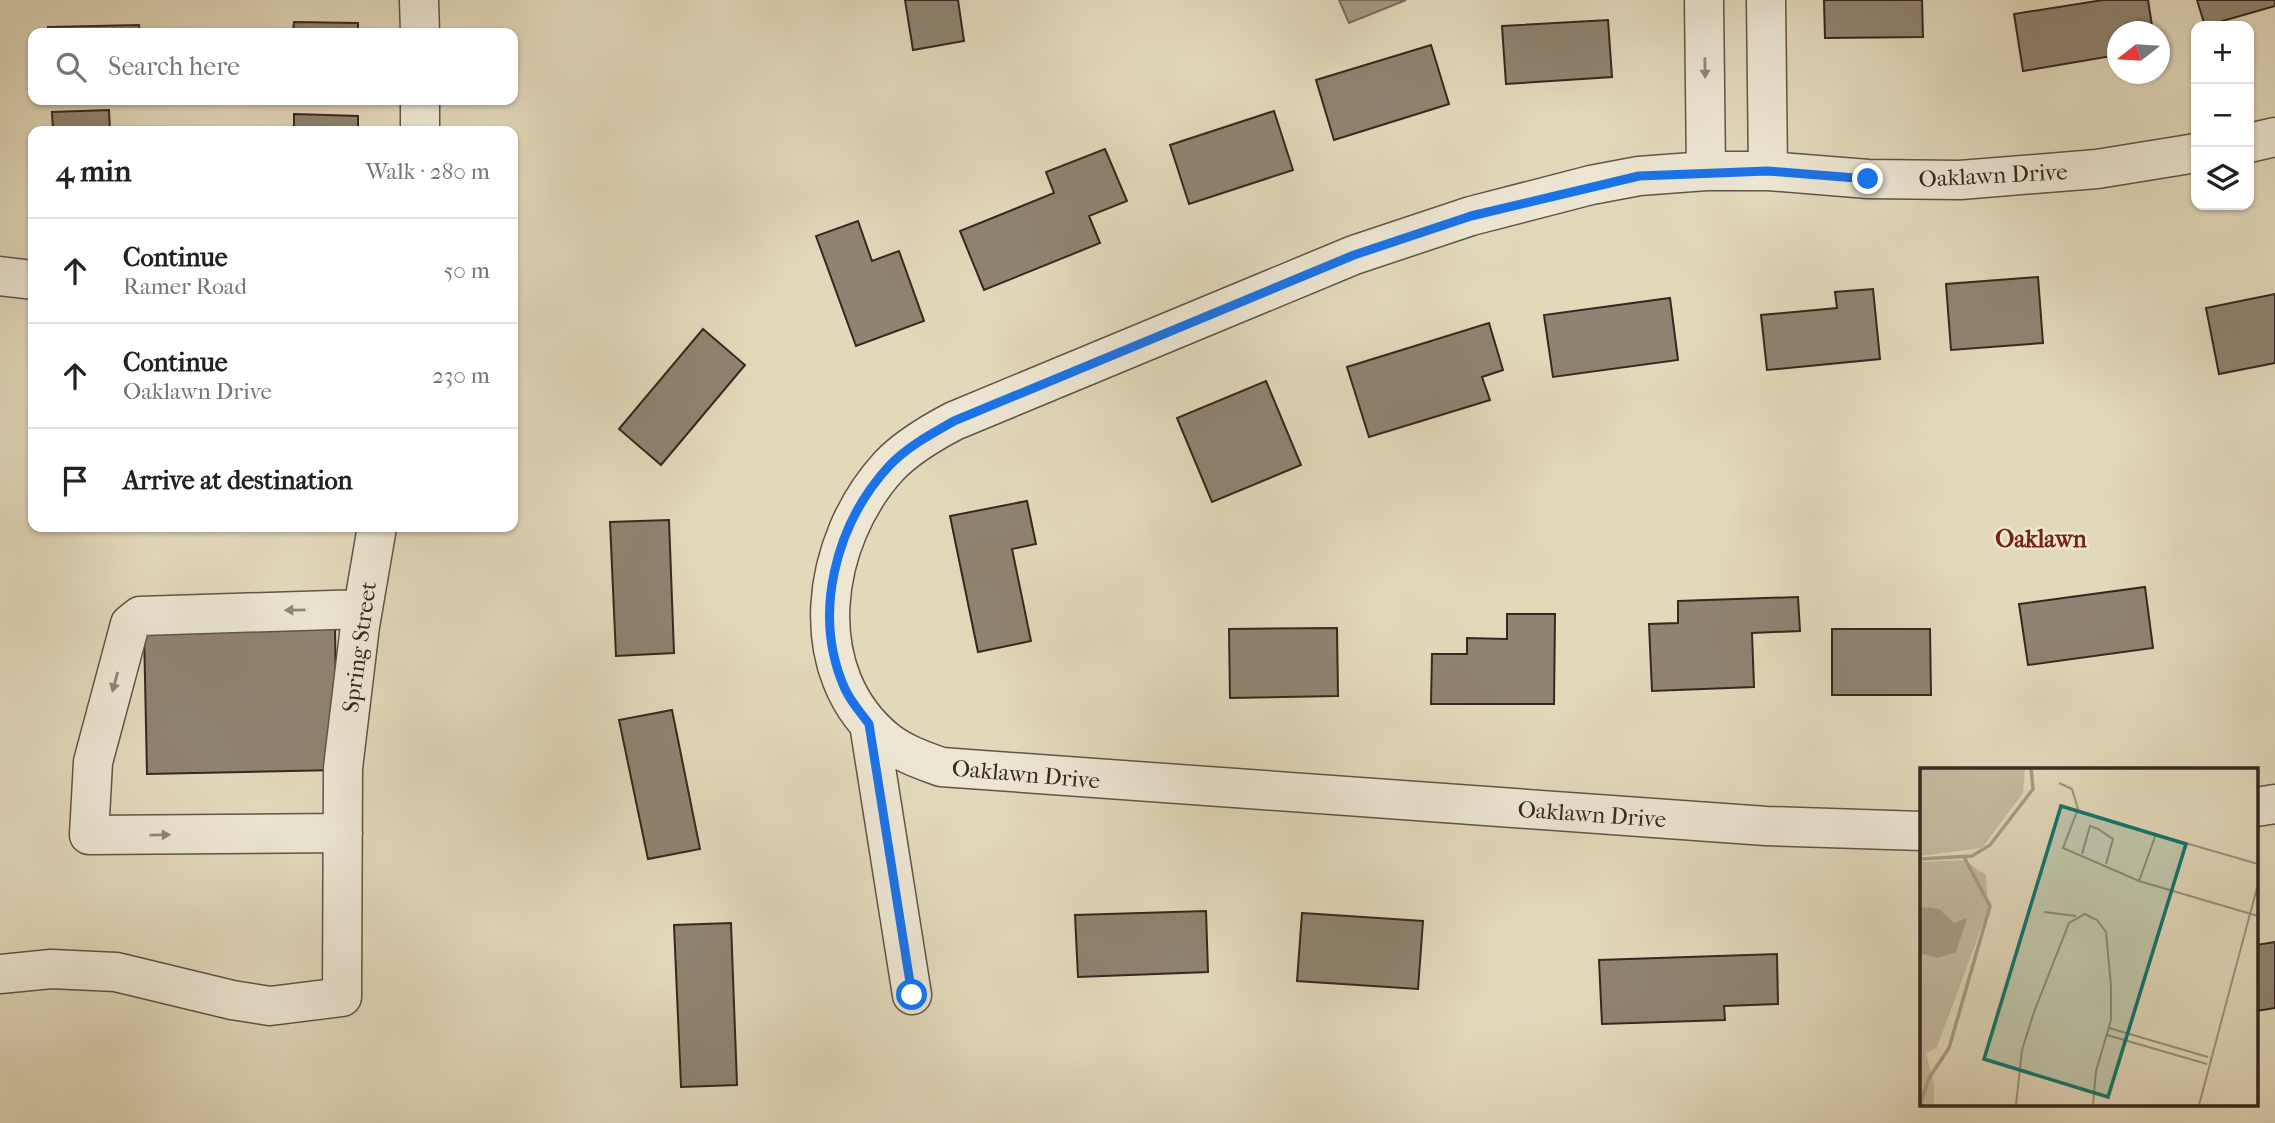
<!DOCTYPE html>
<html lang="en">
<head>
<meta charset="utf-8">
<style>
  :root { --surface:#fff; --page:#f2f2f2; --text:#222; --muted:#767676; --line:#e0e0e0 }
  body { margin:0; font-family:"IM FELL French Canon",serif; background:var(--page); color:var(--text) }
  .controls { position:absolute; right:21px; top:21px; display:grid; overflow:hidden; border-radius:14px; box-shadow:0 2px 5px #0004 }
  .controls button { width:63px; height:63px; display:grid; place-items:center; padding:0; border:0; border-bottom:2px solid var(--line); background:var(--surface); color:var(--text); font:35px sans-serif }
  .compass { position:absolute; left:2107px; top:21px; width:63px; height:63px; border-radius:50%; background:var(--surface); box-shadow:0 2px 5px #0004; rotate:253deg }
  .stop { position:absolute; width:21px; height:21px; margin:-16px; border:5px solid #1a73e8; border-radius:50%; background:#fff }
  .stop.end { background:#1a73e8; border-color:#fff; box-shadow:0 2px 7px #0008 }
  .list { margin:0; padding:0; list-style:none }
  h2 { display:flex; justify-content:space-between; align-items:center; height:91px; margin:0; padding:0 28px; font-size:30px }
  h2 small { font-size:23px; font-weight:400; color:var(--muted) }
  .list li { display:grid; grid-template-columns:46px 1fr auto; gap:21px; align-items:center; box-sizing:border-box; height:105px; padding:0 28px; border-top:2px solid var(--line) }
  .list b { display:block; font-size:26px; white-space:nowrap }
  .list p { margin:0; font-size:23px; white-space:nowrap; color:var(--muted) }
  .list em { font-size:23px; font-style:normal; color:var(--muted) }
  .icon { flex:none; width:38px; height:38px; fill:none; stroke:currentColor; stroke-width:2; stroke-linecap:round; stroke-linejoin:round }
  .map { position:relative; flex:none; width:2275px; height:1123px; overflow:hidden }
  .search { position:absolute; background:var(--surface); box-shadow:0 2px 5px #0004; left:28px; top:28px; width:490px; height:77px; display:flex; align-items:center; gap:18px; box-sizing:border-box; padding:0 24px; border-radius:14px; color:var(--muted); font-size:26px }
  .panel { position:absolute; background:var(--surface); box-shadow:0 2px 5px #0004; left:28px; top:126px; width:490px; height:406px; border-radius:14px }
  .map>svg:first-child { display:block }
</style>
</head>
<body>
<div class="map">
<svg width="2275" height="1123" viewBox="0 0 2275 1123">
  <rect width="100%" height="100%" fill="#e2d9bb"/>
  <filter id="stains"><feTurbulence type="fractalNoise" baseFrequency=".00286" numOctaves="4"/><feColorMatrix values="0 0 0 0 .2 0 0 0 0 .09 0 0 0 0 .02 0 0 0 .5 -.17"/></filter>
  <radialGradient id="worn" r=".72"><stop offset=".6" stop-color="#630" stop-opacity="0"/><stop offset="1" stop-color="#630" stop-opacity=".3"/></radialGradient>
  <!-- water -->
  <path fill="#a89c86" stroke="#7a6d5d" stroke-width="2" d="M1339,0h67l-57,23z"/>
  <!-- building -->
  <path fill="#8f8471" stroke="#362720" stroke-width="2" d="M905,0h53l6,41 -51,9z
    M1824,0h98l1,37 -98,1z
    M2103,0h45l5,32h-35v23l-95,16 -9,-57z
    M2197,0h78v6l-70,20z
    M1608,20l4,57 -106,7 -4,-58z
    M294,22l64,1v10h-65z
    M139,25l1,8h-92v-6z
    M1431,45l18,59 -115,36 -18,-60z
    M109,110l1,21h-57l-1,-19z
    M1274,111l19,59 -104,34 -19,-59z
    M294,114l64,2v15h-64z
    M1105,149l22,52 -38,15 11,27 -116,47 -24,-59 94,-38 -8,-21z
    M858,221l14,40 27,-10 25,70 -68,25 -40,-110z
    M2038,277l5,66 -92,7 -5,-66z
    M1873,289l7,70 -113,11 -6,-55 76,-7 -2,-16z
    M2275,294v69l-56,11 -13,-66z
    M1670,298l8,62 -125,17 -9,-62z
    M1489,323l14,47 -21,7 8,23 -121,37 -22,-70z
    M703,329l42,36 -84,100 -42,-36z
    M1266,381l35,84 -89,37 -35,-84z
    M1027,501l9,43 -24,5 19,92 -53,11 -28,-136z
    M669,520l5,133 -58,3 -6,-134z
    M2145,587l8,61 -125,17 -9,-61z
    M1798,597l2,34 -48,2 2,54 -102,4 -3,-67 29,-1v-22z
    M1507,614h48l-1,90h-123l1,-50h35v-16l40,1z
    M335,626l2,144 -190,4 -3,-144z
    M1337,628l1,68 -108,2 -1,-69z
    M1832,629h98l1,66h-99z
    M672,710l28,139 -52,10 -29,-139z
    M1206,911l2,61 -130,5 -3,-62z
    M1302,913l121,8 -5,68 -121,-8z
    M731,923l6,162 -56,2 -7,-162z
    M2275,942v66l-19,3v-66z
    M1777,954l1,50 -54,2 1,14 -123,4 -3,-64z"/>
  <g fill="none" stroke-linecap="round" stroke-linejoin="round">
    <defs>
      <path id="minor" d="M419,0l1,33
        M1704,0l2,171
        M1766,0l2,171
        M420,131v-31
        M2249,143l26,-6
        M0,276l33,4
        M869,724l43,271
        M2256,807l19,-3
        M1922,831l-156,-5 -825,-59c-19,-7 -37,-13 -53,-25 -87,-69 -67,-202 1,-276 18,-19 42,-33 65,-45l400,-166 117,-39 120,-31 48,-9 67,-5h62l100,8 92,1 137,-11 99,-16
        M343,833l-254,2 4,-73 37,-138 10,-8 223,-7
        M0,974l51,-5 65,3 116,28 38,6 72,-9 1,-229 17,-142 17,-99"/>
    </defs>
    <!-- minor casing -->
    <use href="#minor" stroke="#615447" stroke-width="41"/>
    <!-- minor -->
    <use href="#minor" stroke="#ece6d3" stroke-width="38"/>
  </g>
  <!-- one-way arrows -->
  <defs><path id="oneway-solid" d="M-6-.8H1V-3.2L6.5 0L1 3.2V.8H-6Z" transform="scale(1.75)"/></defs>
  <g fill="#91867a">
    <use href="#oneway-solid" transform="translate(1705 68) rotate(89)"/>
    <use href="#oneway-solid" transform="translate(295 610) rotate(179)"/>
    <use href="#oneway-solid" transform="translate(115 682) rotate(105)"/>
    <use href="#oneway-solid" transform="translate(160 835) rotate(-1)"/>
  </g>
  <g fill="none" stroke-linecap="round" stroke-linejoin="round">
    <!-- route -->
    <path stroke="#1a73e8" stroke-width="9" d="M912,995l-43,-271c-8,-11 -18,-22 -24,-35 -33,-74 -10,-164 44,-223 18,-19 42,-32 65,-45l400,-166 117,-39 168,-40 129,-5 100,8"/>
  </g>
  <g text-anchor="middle" stroke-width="5" stroke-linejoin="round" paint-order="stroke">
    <!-- street labels -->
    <g font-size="23" fill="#362720" stroke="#ece6d3">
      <text transform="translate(1993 175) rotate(-3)" y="8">Oaklawn Drive</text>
      <text transform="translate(359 647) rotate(-82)" y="8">Spring Street</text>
      <text transform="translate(1026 774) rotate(5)" y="8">Oaklawn Drive</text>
      <text transform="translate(1592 814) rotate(4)" y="8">Oaklawn Drive</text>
    </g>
    <!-- neighbourhood labels -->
    <g font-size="24" font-weight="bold" fill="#7a1f14" stroke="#ece6d3">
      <text x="2041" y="547">Oaklawn</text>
    </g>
  </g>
  <!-- overview -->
  <g transform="translate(1920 768)">
    <rect width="338" height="338" fill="#e2d9bb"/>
    <path d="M0,0h105l-2,25 -41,55 -62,8zM43,92l23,15 2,35 -51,137 -11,6 8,31v21h-14v-243z" fill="#c5bba1"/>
    <path d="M0,139l19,2 15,14 13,-5 -11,34 -18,6 -18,-5z" fill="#a89c86"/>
    <path fill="none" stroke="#a89c86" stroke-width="3.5" d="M0,91l52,-3 18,-11 43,-56 -2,-21M0,337l9,-27 20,-30 41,-142 -26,-49"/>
    <path fill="none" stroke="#9d927d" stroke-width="2" d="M139,15l13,6 6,20 -15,39 76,33 119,35M193,54l145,42M162,86l8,-28 8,3 15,10 -7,25M219,113l17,-47M124,144l32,4M189,260l99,29M187,267l100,29M96,337l6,-55 12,-38 35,-89 16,-9 12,6 9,12 5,54v34l-15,51 -3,34M279,337l59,-221"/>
    <path fill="#0f766e" fill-opacity="0.15" stroke="#0f766e" stroke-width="3.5" d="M141,38l125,38 -78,253 -124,-38z"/>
    <rect width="338" height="338" fill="none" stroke="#362720" stroke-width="3.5"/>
  </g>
  <rect width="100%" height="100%" filter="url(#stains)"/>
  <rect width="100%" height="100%" fill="url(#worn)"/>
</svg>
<div class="controls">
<button>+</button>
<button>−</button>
<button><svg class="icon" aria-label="layers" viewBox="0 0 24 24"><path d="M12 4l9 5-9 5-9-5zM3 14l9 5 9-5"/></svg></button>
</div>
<svg class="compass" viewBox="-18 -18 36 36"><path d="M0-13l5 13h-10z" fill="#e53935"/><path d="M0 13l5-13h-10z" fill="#767676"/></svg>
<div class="stop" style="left:912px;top:995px"></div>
<div class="stop end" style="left:1868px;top:179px"></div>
<div class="search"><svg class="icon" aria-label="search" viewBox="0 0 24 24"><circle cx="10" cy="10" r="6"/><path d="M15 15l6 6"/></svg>Search here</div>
<section class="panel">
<h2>4 min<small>Walk · 280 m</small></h2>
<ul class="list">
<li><svg class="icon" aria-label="ahead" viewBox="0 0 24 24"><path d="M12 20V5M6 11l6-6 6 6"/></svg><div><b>Continue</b><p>Ramer Road</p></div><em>50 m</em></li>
<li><svg class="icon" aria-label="ahead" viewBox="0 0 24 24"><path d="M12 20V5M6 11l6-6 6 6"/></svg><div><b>Continue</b><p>Oaklawn Drive</p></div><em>230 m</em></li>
<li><svg class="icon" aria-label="arrive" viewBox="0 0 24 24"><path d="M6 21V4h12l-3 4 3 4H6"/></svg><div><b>Arrive at destination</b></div></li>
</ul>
</section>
</div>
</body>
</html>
